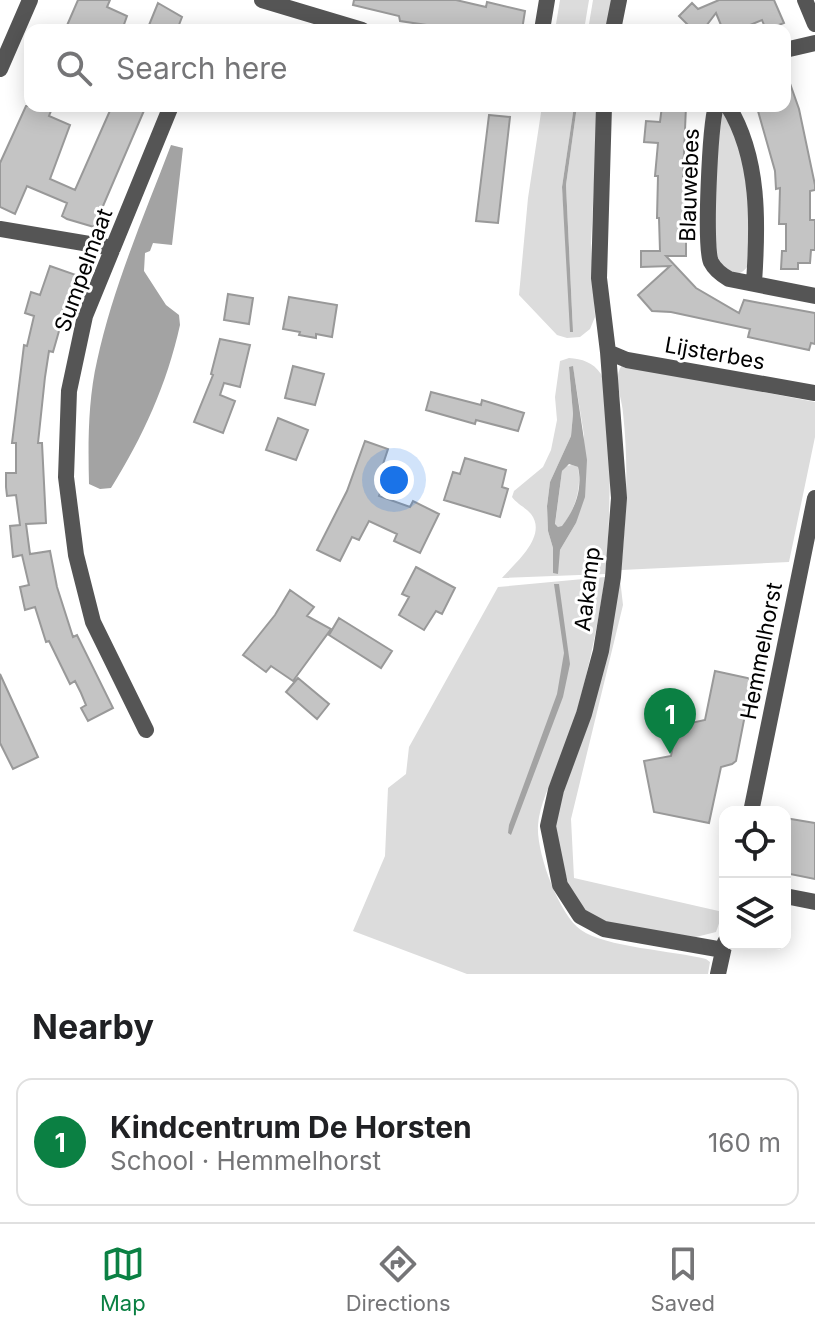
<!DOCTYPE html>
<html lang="en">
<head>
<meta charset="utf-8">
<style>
  :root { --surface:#fff; --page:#f2f2f2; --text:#202124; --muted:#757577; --line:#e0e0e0; --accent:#0b8043 }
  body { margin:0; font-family:Inter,sans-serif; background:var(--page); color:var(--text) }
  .controls { position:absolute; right:24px; bottom:24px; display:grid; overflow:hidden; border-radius:16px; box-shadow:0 4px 20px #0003 }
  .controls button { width:72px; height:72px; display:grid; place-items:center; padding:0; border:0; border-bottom:2px solid var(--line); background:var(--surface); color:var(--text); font:40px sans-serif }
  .you { position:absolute; left:394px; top:480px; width:28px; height:28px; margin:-20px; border:6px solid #fff; border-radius:50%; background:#1a73e8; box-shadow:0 0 0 12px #1a73e833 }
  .badge { display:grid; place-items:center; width:52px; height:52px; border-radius:50%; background:var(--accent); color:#fff; font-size:26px; font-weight:700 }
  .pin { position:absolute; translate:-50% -66px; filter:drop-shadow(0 2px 4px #0008) }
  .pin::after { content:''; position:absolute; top:42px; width:28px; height:24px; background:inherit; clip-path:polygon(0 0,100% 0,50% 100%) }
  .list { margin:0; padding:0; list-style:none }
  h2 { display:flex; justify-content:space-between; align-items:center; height:104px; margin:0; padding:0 32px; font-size:34px }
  h2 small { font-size:26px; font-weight:400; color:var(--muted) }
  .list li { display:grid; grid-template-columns:52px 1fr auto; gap:24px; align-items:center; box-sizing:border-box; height:128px; margin:0 16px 16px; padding:0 16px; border:2px solid var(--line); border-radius:16px }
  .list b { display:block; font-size:30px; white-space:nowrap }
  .list p { margin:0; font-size:26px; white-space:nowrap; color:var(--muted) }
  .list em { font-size:26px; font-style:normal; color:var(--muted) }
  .icon { flex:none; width:44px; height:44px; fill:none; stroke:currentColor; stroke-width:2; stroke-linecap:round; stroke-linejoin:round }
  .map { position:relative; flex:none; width:815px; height:974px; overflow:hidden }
  .search { position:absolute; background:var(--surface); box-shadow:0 4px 20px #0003; left:24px; right:24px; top:24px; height:88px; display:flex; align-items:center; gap:20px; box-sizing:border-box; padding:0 28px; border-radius:16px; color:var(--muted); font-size:30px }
  .sheet { height:248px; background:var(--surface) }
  nav { display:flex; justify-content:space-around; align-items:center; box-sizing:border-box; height:112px; border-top:2px solid var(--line); background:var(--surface); font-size:22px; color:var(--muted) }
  nav a { display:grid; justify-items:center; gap:4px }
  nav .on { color:var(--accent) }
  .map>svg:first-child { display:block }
</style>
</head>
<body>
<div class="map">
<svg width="815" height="974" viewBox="0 0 815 974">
  <rect width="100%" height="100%" fill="#fff"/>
  <!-- green -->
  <path fill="#dcdcdc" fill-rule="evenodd" d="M560,0h29l-5,30h-29z
    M593,0h19l-5,30h-19z
    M542,106h32l-12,81 11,145 -7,-147 11,-79h21l-7,137 4,74 -5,12 -10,8 -13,1 -10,-3 -38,-40 9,-97z
    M724,111l14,30 13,52 -4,74c-9,12 -17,5 -28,-1l-6,-44 5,-102z
    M569,358c13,1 24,4 32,16 13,22 9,170 4,200l-103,4c13,-15 46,-42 29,-64 -6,-7 -14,-10 -19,-17l2,-6 29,-24 8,-17 6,-30 -2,-23 5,-36zM569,367h4l11,68 -8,88 -16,27 -7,23v-25l-5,-17 -1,-26 3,-23 21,-46 2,-22z
    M622,365l193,37v35l-26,125 -168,8c5,-52 8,-104 2,-157 -1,-16 -11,-34 -1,-48z
    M572,465l6,2c4,22 -3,42 -16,60h-4l-3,-2 7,-54 4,-5z
    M605,577c-8,55 -20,109 -36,162 -9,26 -29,59 -31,86 -2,27 21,90 43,105 23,17 94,21 125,29l4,3 -2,12h-241l-114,-43 32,-75 3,-68 18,-14 3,-27 89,-160z
    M620,579l3,26 -52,214 3,59 149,34 -7,20 -32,8 -91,-20 -22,-28 -8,-26 -9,-49 35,-95z"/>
  <!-- water -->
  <path fill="#a3a3a3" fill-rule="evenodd" d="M574,106h3l-11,79 7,147h-3l-8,-145z
    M171,145l12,3 -11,97 -19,-2 -3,8 -5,2 -1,18 22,34 13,10 1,10c-13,59 -37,112 -69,163l-11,1 -11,-5c-1,-40 -1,-84 8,-123 16,-74 47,-145 74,-216z
    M573,366l14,94 -2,37 -9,26 -16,27 -2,24 -5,-1v-25l-5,-17 -1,-25 3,-24 21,-46 2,-22 -4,-47zM569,464l9,3c5,22 -3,42 -16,59l-4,1 -3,-3 7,-53z
    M554,584h5l11,80 -7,33 -52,138 -3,-2 1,-8 48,-131 7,-41z"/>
  <!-- building -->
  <path fill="#c4c4c4" stroke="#999" stroke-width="2" d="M78,0h32l-3,7 20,9 -5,14h-57z
    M354,0h102l30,7 1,-5 38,9 -3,19h-62l-60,-9 -1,-5 -46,-11z
    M719,0h55l10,23 -18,7 -4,-10 -24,10h-15l-7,-17 -13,17h-10l-14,-14 13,-13 6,6z
    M158,3l24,14 -5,13h-30z
    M787,75l12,34 16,76v5l-5,1v29h5v30h-4l-1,13h-12v6h-17l1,-18h4v-27h-7l1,-36 -4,1 -1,-18 -17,-60 27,-5v-30z
    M26,106h27l-4,10 21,9 -20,54 25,11 37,-84h34l-52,121 -27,-8 -5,-3 5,-13 -38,-16 -2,-1 -12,28 -15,-7v-44z
    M662,106h24l-3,70h11l-2,33h-6v47h-20l30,32 43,25 5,-13 71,13v31l-4,-1 -2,7 -61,-13 2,-8 -79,-17 -19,-1 -14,-16 32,-29 -29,1v-16h19l-1,-33h-2l1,-42h-3l3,-33 -14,-1 2,-21 14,1z
    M489,115l21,2 -12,106 -22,-2z
    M50,266l26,9 -17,47 2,2 -8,28 -4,-1 -4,26 -7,66h4l4,80 -20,1 4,30 20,-3 7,36 16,50 4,-2 36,73 -25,13 -7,-13 5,-3 -5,-12 -6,-12 -5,3 -21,-43 -3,1 -11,-35 -10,3 -5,-23 9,-2 -7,-30 -9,2 -3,-31 10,-1 -4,-30 -9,1 -1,-9v-14h10v-30h-4l12,-98 3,1 7,-30 -9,-3 6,-21 9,3z
    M228,294l25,4 -4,26 -25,-4z
    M289,297l48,8 -5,32 -16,-3v4l-17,-3 1,-3 -17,-3z
    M220,339l30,6 -10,42 -16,-4 -4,12 15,6 -12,32 -29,-11 19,-47 -2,-1z
    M293,366l31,8 -9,31 -30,-7z
    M431,392l50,13 1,-5 42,13 -6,18 -42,-11 -1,4 -49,-14z
    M278,418l30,12 -12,30 -30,-10z
    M365,441l23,8 -9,27 6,2 -6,18 31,11 3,-6 26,13 -19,39 -26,-12 3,-7 -28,-13 -10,19 -7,-3 -12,24 -23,-11 30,-59z
    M465,458l41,12 -4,17 6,2 -8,28 -56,-17 9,-28 7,2z
    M416,567l39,21 -13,26 -6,-3 -12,19 -25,-15 10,-18 -7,-3z
    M290,590l24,17 -7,9 24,13 -38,52 -22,-15 -5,6 -23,-17 32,-40z
    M339,618l53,33 -11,17 -52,-33z
    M715,671l37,8 -16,82 -4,3 -11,3 -12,56 -55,-11 -10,-51 27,-5 6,-30 28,-6z
    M0,674l38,83 -25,12 -13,-26z
    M298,678l31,26 -12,15 -31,-27z
    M785,818l30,5v56l-30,-6z"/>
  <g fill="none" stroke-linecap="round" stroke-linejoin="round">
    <!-- minor -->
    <path stroke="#555" stroke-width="16" d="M262,0l100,30
      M805,0l10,24
      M542,30l5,-30
      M613,30l6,-30
      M785,50l30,-7
      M0,69l30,-69
      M604,106l-5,172 9,74 11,146 -6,79 -12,74 -17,63 -28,76 -8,36 12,59 20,31 24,13 119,21
      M716,106c-6,20 -12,140 -5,156 4,8 11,13 18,17l86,17
      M728,106c32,52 30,118 26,177
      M0,229l113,19
      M608,352l19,8 188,33
      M146,730l-53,-108 -17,-67 -10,-78 3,-86 16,-75 86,-210
      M751,812l64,-314
      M785,896l30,6
      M718,974l7,-32"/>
  </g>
  <g text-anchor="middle" stroke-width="6" stroke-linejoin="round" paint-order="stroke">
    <!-- street labels -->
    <g font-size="22" fill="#000" stroke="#fff">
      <text transform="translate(689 185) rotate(-88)" y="8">Blauwebes</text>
      <text transform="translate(83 270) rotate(-70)" y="8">Sumpelmaat</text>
      <text transform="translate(715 353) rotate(10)" y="8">Lijsterbes</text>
      <text transform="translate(587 589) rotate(-83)" y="8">Aakamp</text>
      <text transform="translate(761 651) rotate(-79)" y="8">Hemmelhorst</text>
    </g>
  </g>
</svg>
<div class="controls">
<button><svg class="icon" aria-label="locate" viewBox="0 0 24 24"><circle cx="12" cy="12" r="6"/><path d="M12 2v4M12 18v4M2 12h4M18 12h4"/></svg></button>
<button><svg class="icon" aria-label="layers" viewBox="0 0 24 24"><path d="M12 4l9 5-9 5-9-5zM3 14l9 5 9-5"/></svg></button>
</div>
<div class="you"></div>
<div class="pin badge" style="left:670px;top:754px">1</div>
<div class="search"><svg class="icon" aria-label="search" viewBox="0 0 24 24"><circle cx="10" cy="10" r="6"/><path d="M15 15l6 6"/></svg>Search here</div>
</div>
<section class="sheet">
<h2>Nearby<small></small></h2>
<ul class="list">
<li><span class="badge">1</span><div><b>Kindcentrum De Horsten</b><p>School · Hemmelhorst</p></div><em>160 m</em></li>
</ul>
</section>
<nav>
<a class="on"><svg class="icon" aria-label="map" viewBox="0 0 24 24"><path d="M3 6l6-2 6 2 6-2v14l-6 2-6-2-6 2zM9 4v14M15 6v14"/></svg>Map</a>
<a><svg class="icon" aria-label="directions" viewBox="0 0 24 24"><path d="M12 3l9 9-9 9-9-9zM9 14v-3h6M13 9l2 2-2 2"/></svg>Directions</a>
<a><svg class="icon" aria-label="saved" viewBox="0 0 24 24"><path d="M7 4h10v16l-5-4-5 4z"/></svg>Saved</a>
</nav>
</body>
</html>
